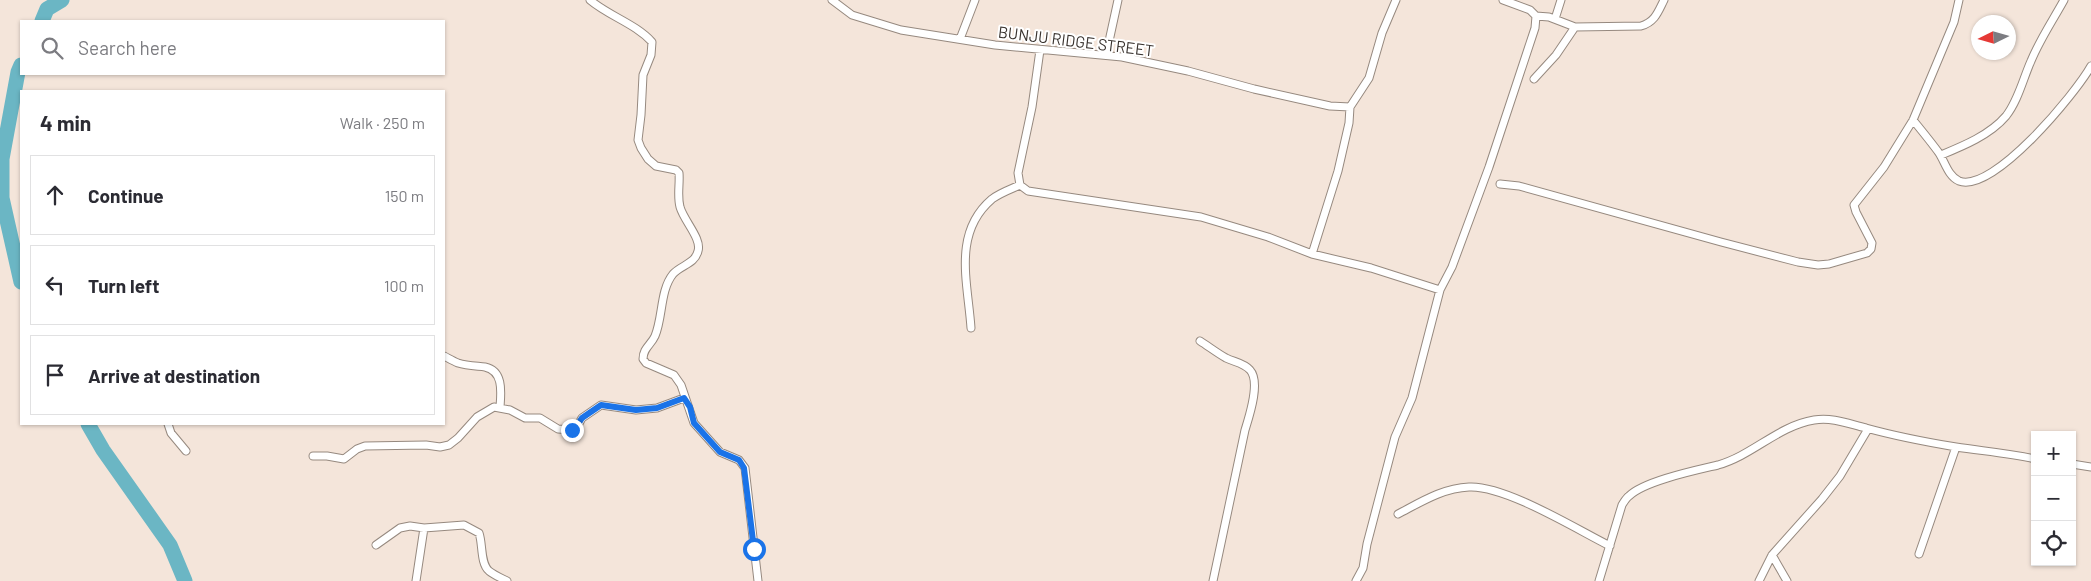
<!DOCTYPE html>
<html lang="en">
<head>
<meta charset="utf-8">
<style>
  :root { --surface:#fff; --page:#f7f7f7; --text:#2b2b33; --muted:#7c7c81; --line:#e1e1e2 }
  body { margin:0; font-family:Barlow,sans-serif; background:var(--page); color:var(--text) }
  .controls { position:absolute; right:15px; bottom:15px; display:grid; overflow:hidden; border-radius:0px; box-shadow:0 1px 4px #0004 }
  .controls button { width:45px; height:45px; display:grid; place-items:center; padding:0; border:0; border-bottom:1px solid var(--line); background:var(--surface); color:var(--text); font:25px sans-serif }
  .compass { position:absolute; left:1971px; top:15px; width:45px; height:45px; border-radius:50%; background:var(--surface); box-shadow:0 1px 4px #0004; rotate:265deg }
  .stop { position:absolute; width:15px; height:15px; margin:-11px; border:4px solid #1a73e8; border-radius:50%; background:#fff }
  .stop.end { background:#1a73e8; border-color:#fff; box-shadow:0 1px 5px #0008 }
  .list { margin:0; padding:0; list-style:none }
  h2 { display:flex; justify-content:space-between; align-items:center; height:65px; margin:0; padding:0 20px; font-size:21px }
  h2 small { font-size:16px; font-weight:400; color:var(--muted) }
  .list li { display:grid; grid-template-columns:32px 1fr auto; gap:15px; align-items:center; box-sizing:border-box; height:80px; margin:0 10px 10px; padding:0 10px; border:1px solid var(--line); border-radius:0px }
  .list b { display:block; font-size:19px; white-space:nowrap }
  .list em { font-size:16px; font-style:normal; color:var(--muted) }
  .icon { flex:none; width:28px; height:28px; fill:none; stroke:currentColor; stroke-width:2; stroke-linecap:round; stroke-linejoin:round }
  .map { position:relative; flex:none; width:2091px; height:581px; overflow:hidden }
  .search { position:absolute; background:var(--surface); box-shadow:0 1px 4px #0004; left:20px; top:20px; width:425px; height:55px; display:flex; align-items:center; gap:12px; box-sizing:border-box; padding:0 18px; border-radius:0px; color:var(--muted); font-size:19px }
  .panel { position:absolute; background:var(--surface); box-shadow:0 1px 4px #0004; left:20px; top:90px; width:425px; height:335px; border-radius:0px }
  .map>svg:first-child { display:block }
</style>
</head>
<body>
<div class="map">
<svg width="2091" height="581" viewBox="0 0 2091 581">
  <rect width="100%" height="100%" fill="#f4e5da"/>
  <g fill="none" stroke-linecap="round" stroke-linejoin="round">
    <!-- river -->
    <path stroke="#6bb6c4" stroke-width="15" d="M42,21l5,-12 15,-9
      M21,65l-3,7 -16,87v39l19,84
      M88,424l15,26 67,95 15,36"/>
    <defs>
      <path id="street" d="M590,0c19,16 46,24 62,42l-1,13 -8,20 -2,40 -3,25 3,8 7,11 8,7 20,4 3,3c1,11 -2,22 1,34 4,14 22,32 18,44 -3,13 -17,14 -25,23 -13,16 -10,43 -18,62 -4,9 -12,12 -12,23l3,4 28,12 7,10 13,38 26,29 19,8 6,8 13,113
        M832,0l20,15 49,15 94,15 127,12 66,14 66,18 76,17 20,1
        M1536,16l13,1 26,10 66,-1c14,-4 17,-14 23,-26
        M1555,19l6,-19
        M960,39l15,-39
        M1040,50l-8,57 -14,66 2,12 8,6 173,26 67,20 44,17 59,14 69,22
        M1106,55l12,-55
        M1534,79l22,-24 19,-28
        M1913,120c9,11 18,22 26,33 6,9 9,23 20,28 34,13 117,-88 132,-115
        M1941,155c22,-9 49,-20 65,-39 12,-15 17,-37 25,-55 9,-22 22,-41 33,-61
        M1500,184l19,2 202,56 77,20 20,3 11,-1 38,-11 4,-4 1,-6 -16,-31 -2,-7 30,-38 29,-47 41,-98 5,-22
        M1312,254l26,-83 11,-48 1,-16 19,-29 13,-45 14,-33
        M971,328c-3,-45 -19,-95 21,-129 8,-6 19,-10 28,-14
        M1200,341c8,5 17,12 26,17 8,4 18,5 24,12 11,12 -1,47 -5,60l-32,151
        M444,356c4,2 9,5 14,7 9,3 19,3 27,4 19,4 16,26 15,40
        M168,424l3,9 15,18
        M313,456h14l17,3 13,-10 8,-3 61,-1 14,2 9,-2 9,-7 19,-21 17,-10 16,3 15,8h15l18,11 14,1 5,-3 5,-9 19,-13 35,5 21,-2 27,-10
        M2072,464l19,3
        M1398,514c23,-12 45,-26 71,-27 36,-2 107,42 141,59
        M376,545l24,-17 10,-2 14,2 40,-3 15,8c4,11 1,30 10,38 5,4 12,7 18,10
        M1919,554l37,-107
        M1772,555l15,26
        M416,581l8,-53
        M1356,581l7,-13 4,-24 28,-107 17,-39 28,-108 12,-23 37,-100 46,-139 1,-12 -6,-6 -27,-10
        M1599,581l23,-76c2,-3 4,-7 7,-9 15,-15 68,-26 89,-31 35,-10 60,-39 96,-45 19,-3 35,4 52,8 29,8 60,14 90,19 26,4 52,6 79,12
        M1759,581l13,-26 50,-56 18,-23 28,-47"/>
    </defs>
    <!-- street casing -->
    <use href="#street" stroke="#96897f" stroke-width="9"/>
    <!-- street -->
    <use href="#street" stroke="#fff" stroke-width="7"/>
  </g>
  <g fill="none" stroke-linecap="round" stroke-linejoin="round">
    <!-- route -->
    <path stroke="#1a73e8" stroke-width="6" d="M572,430l4,-3 6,-9 19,-13 35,5 21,-2 27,-10 6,9 4,16 26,29 19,8 5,8 10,81"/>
  </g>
  <g text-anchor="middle" stroke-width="4" stroke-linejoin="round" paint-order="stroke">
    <!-- street labels -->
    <g font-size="16" fill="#38322e" stroke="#fff">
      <text transform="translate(1076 41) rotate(7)" y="6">BUNJU RIDGE STREET</text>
    </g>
  </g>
</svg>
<div class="controls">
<button>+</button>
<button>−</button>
<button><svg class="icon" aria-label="locate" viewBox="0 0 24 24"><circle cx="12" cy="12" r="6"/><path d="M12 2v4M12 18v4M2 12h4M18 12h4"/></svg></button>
</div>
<svg class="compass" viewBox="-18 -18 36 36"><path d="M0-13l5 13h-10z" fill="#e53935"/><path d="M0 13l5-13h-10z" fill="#7c7c81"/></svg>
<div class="stop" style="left:754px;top:549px"></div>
<div class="stop end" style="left:572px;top:430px"></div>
<div class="search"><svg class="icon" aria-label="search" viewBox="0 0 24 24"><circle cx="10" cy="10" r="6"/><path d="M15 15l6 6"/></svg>Search here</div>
<section class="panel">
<h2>4 min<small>Walk · 250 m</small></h2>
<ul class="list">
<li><svg class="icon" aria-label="ahead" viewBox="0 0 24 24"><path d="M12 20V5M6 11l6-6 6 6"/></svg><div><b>Continue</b></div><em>150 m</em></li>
<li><svg class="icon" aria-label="left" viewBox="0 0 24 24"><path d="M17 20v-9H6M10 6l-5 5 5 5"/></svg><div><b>Turn left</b></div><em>100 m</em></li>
<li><svg class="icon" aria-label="arrive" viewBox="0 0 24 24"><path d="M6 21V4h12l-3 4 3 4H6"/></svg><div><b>Arrive at destination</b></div></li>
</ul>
</section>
</div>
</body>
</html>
